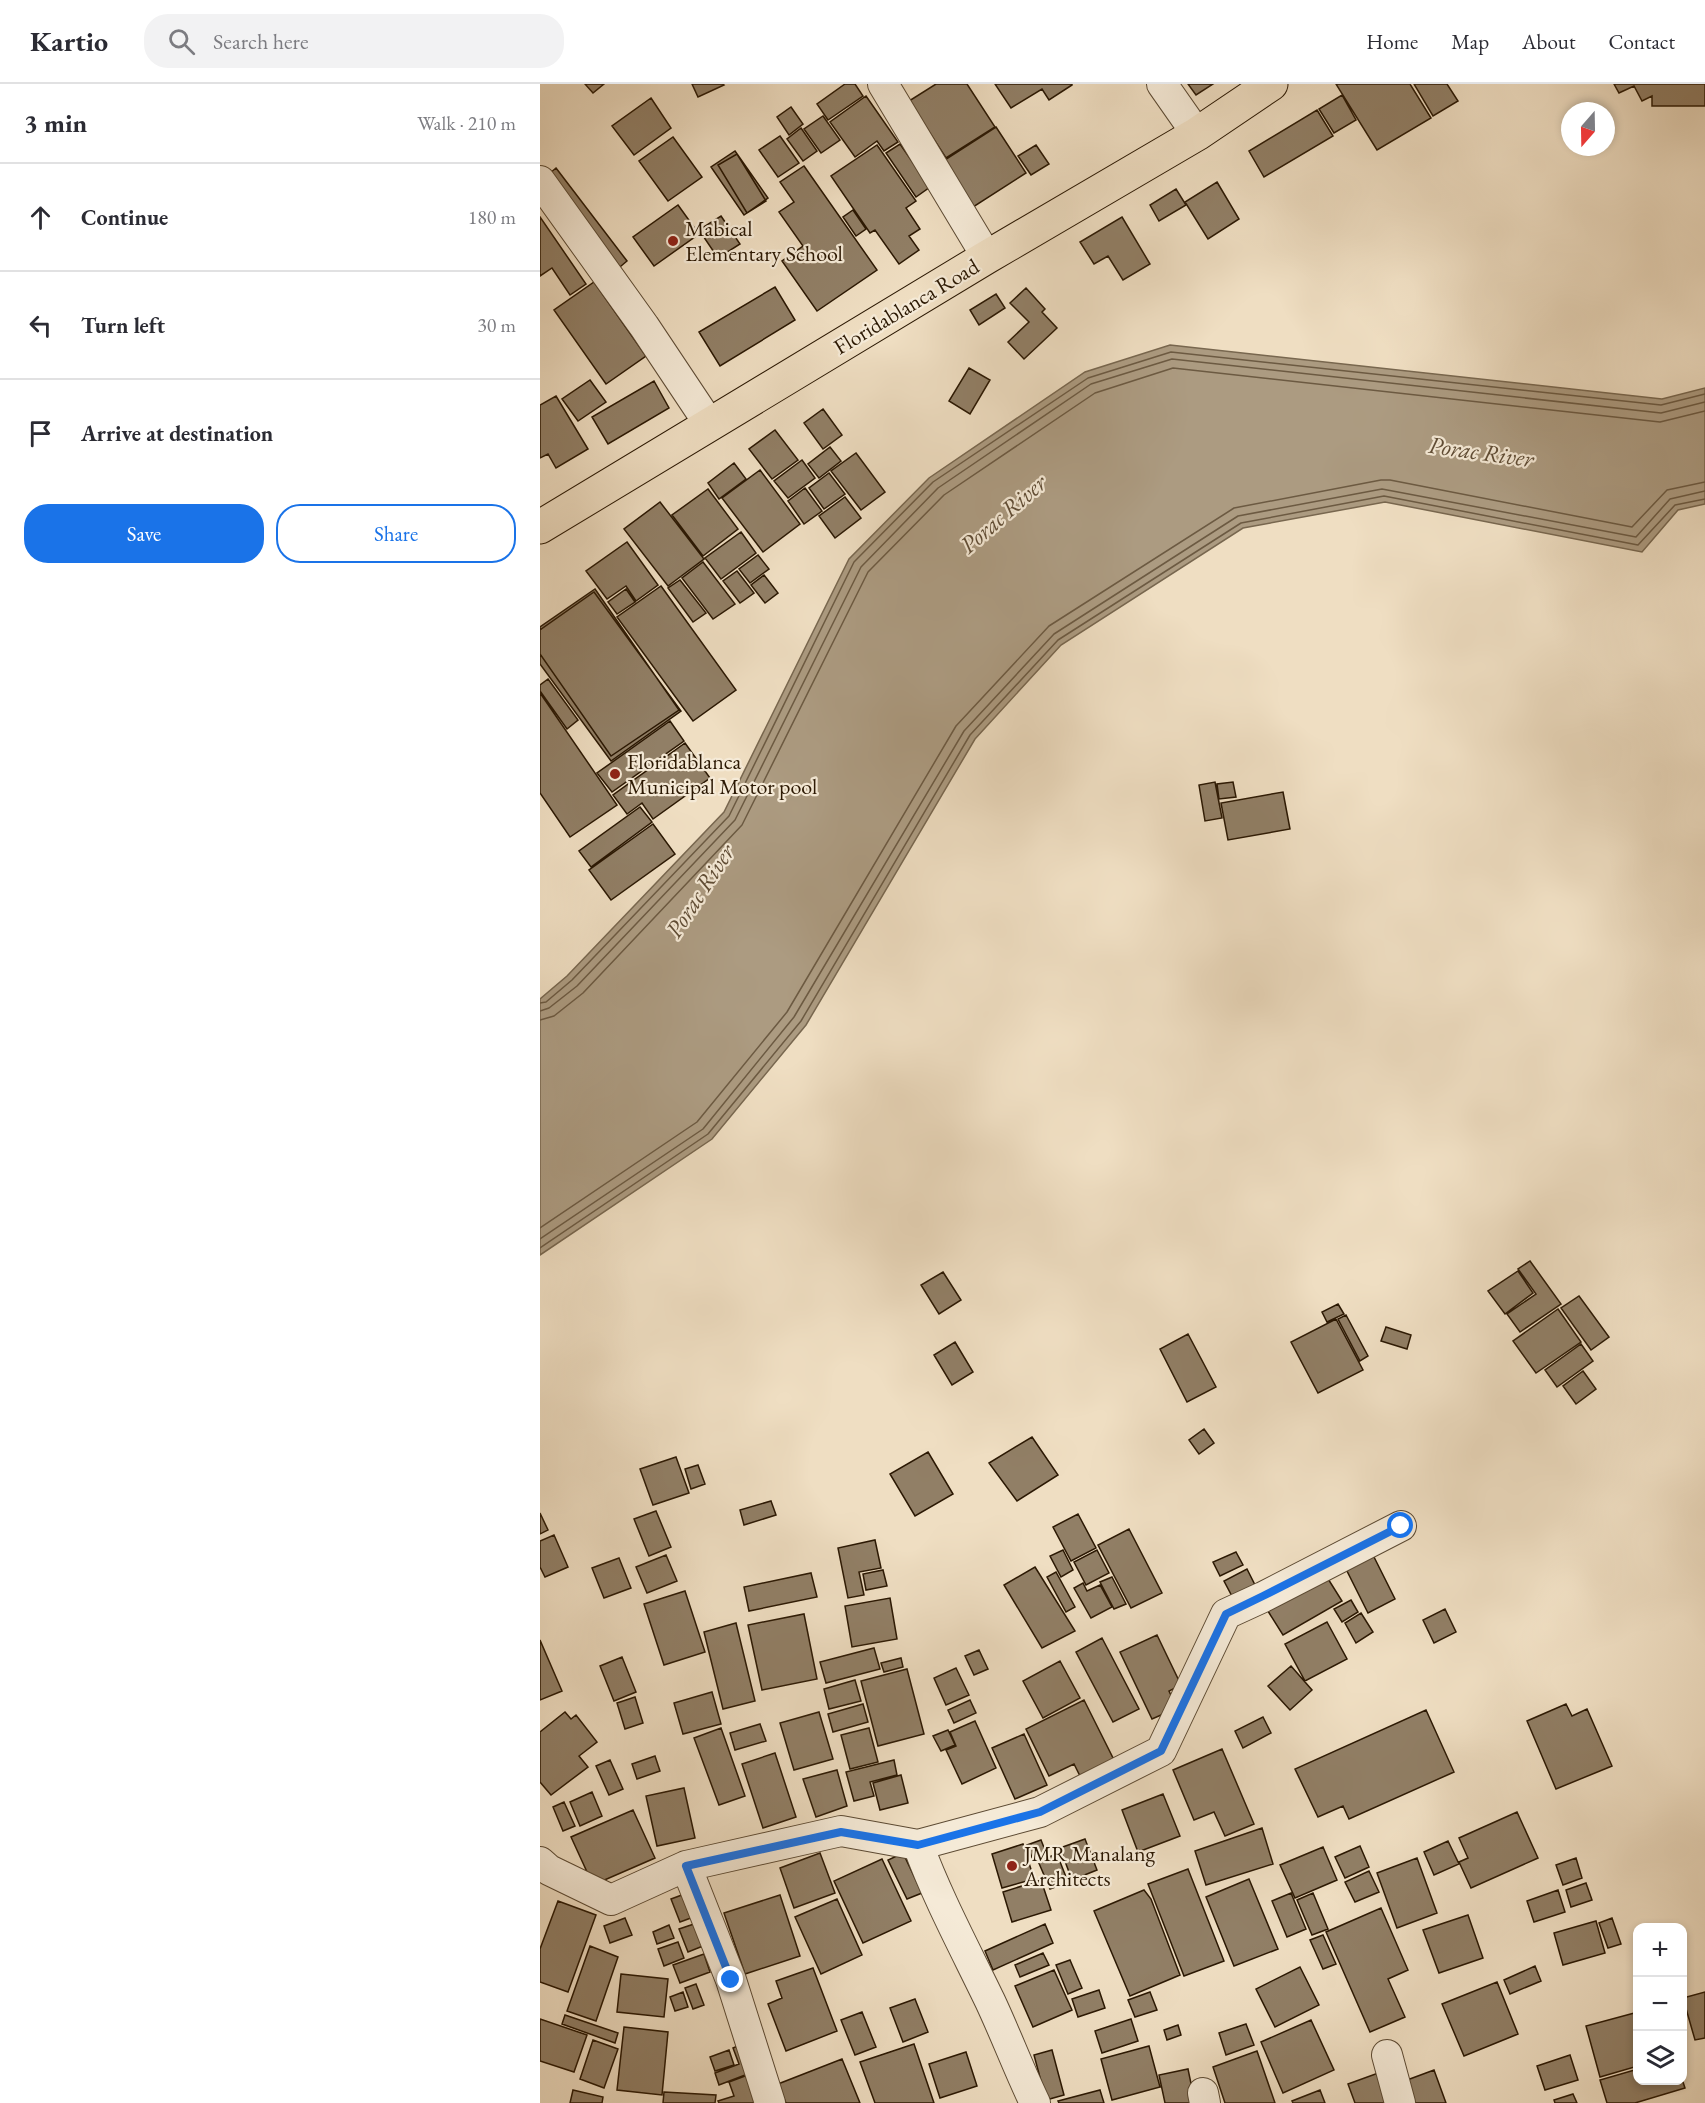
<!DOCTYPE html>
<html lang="en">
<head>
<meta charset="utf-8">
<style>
  :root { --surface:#fff; --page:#f2f2f3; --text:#2b2b33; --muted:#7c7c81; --line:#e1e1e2; --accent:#1a73e8 }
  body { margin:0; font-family:"EB Garamond",serif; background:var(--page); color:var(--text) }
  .controls { position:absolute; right:18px; bottom:18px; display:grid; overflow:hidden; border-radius:12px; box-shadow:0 3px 9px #0003 }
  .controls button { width:54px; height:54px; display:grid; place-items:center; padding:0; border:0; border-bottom:2px solid var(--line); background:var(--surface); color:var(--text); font:30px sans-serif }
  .compass { position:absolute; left:1021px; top:18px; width:54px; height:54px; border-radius:50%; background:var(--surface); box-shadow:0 3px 9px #0003; rotate:200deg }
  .stop { position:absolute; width:18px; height:18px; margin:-14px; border:4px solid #1a73e8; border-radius:50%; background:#fff }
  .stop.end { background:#1a73e8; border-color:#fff; box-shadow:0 2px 6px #0008 }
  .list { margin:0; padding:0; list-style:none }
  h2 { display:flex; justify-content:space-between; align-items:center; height:78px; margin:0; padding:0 24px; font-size:26px }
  h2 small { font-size:20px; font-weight:400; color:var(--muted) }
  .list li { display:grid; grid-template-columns:39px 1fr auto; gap:18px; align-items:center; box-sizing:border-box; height:108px; padding:0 24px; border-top:2px solid var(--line) }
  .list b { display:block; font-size:22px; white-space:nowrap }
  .list em { font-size:20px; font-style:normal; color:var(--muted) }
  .actions { display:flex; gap:12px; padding:18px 24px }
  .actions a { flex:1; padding:14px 0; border:2px solid var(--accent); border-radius:24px; text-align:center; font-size:21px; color:var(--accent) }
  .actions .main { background:var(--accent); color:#fff }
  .icon { flex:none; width:33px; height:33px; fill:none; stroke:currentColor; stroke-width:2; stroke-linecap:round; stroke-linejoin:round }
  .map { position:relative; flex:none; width:1165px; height:2019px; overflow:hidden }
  header { display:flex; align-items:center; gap:36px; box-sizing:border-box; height:84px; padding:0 30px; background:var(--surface); border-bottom:2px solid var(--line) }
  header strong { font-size:28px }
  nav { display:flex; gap:33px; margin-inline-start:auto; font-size:21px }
  .search { width:420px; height:54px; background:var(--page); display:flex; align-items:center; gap:15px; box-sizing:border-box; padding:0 21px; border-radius:24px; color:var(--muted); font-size:22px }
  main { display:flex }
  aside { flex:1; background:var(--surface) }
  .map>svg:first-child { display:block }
</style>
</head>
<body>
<header>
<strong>Kartio</strong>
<div class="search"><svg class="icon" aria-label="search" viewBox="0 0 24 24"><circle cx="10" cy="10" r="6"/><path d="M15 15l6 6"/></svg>Search here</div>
<nav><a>Home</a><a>Map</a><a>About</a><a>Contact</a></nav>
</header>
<main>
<aside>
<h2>3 min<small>Walk · 210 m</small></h2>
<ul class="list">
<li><svg class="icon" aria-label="ahead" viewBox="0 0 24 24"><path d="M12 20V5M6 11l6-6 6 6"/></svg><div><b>Continue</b></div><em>180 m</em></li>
<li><svg class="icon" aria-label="left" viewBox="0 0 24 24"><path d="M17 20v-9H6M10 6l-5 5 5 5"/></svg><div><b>Turn left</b></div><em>30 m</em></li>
<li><svg class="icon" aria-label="arrive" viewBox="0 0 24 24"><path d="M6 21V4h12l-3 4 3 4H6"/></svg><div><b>Arrive at destination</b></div></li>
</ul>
<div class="actions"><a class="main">Save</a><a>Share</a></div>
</aside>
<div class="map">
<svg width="1165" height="2019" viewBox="0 0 1165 2019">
  <rect width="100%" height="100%" fill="#efdec2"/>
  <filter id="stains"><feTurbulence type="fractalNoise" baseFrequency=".00333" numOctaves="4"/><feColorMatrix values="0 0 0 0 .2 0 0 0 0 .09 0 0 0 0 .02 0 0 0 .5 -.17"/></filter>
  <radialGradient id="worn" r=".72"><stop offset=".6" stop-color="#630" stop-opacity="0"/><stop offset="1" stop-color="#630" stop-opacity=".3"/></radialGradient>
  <!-- water -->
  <path fill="#ac9b81" stroke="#78674f" stroke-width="1.5" d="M630,261l492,54 43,-11v116l-27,6 -36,42 -257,-50 -142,26 -182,117 -86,94 -169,286 -94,114 -172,116v-256l27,-23 157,-164 125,-253 80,-81 156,-106z"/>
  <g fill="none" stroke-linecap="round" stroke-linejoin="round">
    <!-- shore -->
    <path stroke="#6c5a42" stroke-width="1.5" d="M0,919l6,-1 26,-22 157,-164 125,-254 79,-80 155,-104 83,-26 490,53 44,-11
      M0,927l9,-3 28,-22 158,-166 126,-253 77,-79 153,-104 81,-25 489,54 44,-11
      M0,936l14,-4 29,-23 159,-168 126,-253 76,-77 151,-102 78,-25 487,54 45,-11
      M0,1144l157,-106 90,-110 169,-286 93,-100 185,-118 147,-28h9l242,47 35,-37 38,-8
      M0,1155l163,-110 91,-112 170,-286 90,-97 184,-118 144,-27 254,48 34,-38 35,-8
      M0,1164l168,-114 93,-113 169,-286 88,-95 183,-117 143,-27 254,49 37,-40 30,-6"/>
  </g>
  <!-- building -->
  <path fill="#917f66" stroke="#2b1803" stroke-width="1.5" d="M45,0h19l-11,9z
    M152,0h31l1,1 -26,12z
    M305,0h10l8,12 -35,24 -11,-16z
    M396,0h31l28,43 -49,31 -37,-57z
    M455,0h77v1l-23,15 -7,-11 -31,19z
    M648,0h25l-17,11z
    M796,0h74l21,34 -54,32z
    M874,0h33l11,17 -25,15z
    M1074,0h91v22h-53v-10l-10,5 -8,-15 -15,7z
    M802,11l14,25 -22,13 -15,-24z
    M326,12l32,46 -14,9 -7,-10 -22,16 -25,-35z
    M111,14l20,30 -37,27 -22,-29z
    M251,23l12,17 -14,11 -12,-18z
    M777,26l16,26 -69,41 -15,-26z
    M283,32l17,24 -19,13 -17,-24z
    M456,43l30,46 -56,36 -30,-46z
    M261,44l16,23 -14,10 -16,-22z
    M240,52l19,27 -21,14 -19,-27z
    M133,53l29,40 -34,24 -29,-40z
    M360,60l30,43 -14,10 -30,-44z
    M337,61l39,56 -10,7 14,21 -11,7 10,14 -20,14 -24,-34 -5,3 -39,-57z
    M496,61l13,19 -18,11 -13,-19z
    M195,67l33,47 -24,17 -33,-48z
    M197,70l29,47 -19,12 -29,-48z
    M264,82l73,104 -60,41 -35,-50 21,-15 -24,-34 15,-10 -14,-20z
    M16,84l71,93 -13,11 -71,-93z
    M677,98l22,37 -31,20 -23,-37z
    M636,105l10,16 -27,16 -9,-16z
    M138,121l21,29 -45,32 -21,-29z
    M313,126l13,19 -10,7 -13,-19z
    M181,132l19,28 -22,14 -19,-28z
    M0,133l46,67 -16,11 -18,-27 -12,8z
    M582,133l28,47 -27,16 -15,-24 -14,8 -14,-22z
    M54,198l52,74 -40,28 -52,-74z
    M235,203l20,33 -75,46 -21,-34z
    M486,204l19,21 -3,3 15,16 -33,31 -16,-17 21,-20 -19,-19z
    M456,210l9,14 -26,17 -9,-15z
    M429,284l21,12 -20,34 -21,-13z
    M50,296l16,22 -28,19 -16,-22z
    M114,297l15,27 -61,36 -16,-27z
    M16,312l32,53 -32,19 -8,-14 -8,4v-53z
    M283,325l19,26 -19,14 -19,-26z
    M235,346l23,30 -26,19 -23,-30z
    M290,363l11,14 -22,17 -11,-14z
    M316,369l29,39 -24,18 -30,-39z
    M262,376l13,18 -27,20 -14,-17z
    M194,379l12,16 -27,20 -11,-16z
    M220,386l40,54 -37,28 -41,-54z
    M289,389l16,21 -21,15 -15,-21z
    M265,404l17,23 -18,13 -16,-23z
    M168,405l30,40 -35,27 -31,-41z
    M305,413l16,21 -26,20 -16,-22z
    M120,418l44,57 -36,27 -44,-57z
    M201,448l15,21 -35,26 -16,-21z
    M87,458l31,43 -22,16 -10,-15 -19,13 -21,-28z
    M218,471l11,14 -19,14 -11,-14z
    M163,478l32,42 -22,15 -31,-41z
    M197,487l17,22 -14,10 -17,-22z
    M224,491l14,18 -13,10 -14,-18z
    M140,496l26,33 -13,9 -25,-34z
    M121,502l75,104 -43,31 -76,-104z
    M55,505l84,121 -68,46 -71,-102v-27z
    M86,505l9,13 -18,12 -9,-12z
    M54,508l87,119 -70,50 -71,-97v-34z
    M8,595l30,41 -11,9 -27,-38v-6z
    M0,609l77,112 -47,32 -30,-44z
    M130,637l14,20 -72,51 -15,-19z
    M145,659l25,35 -57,41 -11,-16 -15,11 -14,-19z
    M675,698l7,36 -17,3 -6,-36z
    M693,698l3,15 -17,2 -2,-15z
    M743,708l7,37 -62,11 -7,-37z
    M100,723l12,15 -61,45 -12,-16z
    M113,740l22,30 -64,46 -22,-30z
    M990,1177l31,43 -41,28 -13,-18 29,-20 -18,-25z
    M978,1187l15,22 -28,21 -17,-23z
    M403,1188l18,28 -22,14 -18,-29z
    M1039,1212l30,41 -18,13 -30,-42z
    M798,1220l6,10 -17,8 -5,-10z
    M1018,1225l23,33 -45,31 -23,-32z
    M806,1231l22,41 -8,5 -22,-42z
    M796,1235l27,51 -45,23 -27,-51z
    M846,1243l25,8 -4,14 -26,-8z
    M648,1250l28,53 -29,15 -27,-53z
    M415,1258l18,30 -21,13 -18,-30z
    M1041,1260l12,17 -36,26 -12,-17z
    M1043,1287l13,18 -20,15 -13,-18z
    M664,1345l10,14 -15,11 -10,-14z
    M492,1353l26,38 -41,26 -28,-38z
    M388,1368l25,42 -38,22 -25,-42z
    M136,1373l13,36 -36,12 -13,-36z
    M158,1381l7,19 -14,5 -6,-20z
    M231,1417l5,14 -32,10 -4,-15z
    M116,1427l15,36 -22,9 -15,-37z
    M0,1429l8,17 -8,4z
    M538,1430l18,34 -25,13 -18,-34z
    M589,1445l33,64 -31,15 -33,-63z
    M14,1451l14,32 -23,10 -5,-10v-26z
    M335,1456l6,28 -22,4 5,23 -16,3 -10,-50z
    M523,1466l10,20 -12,7 -11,-21z
    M557,1466l12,23 -23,12 -12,-23z
    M831,1467l24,48 -27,14 -24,-48z
    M696,1468l7,13 -23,11 -7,-14z
    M126,1471l11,26 -30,12 -11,-26z
    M79,1474l12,30 -27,10 -12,-30z
    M495,1483l40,64 -33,17 -38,-63z
    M707,1485l10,20 -23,11 -10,-19z
    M343,1486l4,16 -21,4 -3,-16z
    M516,1488l19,35 -9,5 -19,-35z
    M271,1489l6,24 -68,14 -5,-24z
    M785,1490l17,27 -59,34 -17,-27z
    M572,1493l14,27 -12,5 -14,-27z
    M543,1499l4,8 13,-6 12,22 -21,11 -17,-30z
    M145,1507l20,61 -41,13 -20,-61z
    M350,1514l7,41 -45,8 -7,-41z
    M811,1516l7,12 -16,10 -8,-13z
    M905,1525l11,23 -22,11 -11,-23z
    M821,1529l12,19 -17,11 -11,-20z
    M264,1530l13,65 -55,11 -14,-65z
    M787,1538l20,37 -42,22 -20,-37z
    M196,1539l19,78 -32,8 -19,-77z
    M617,1551l24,50 -12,6 8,17 -25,11 -32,-67z
    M562,1554l37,71 -26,13 -37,-70z
    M0,1556l22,51 -22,9z
    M334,1564l6,21 -54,14 -6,-21z
    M439,1566l9,19 -14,6 -9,-19z
    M82,1573l14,35 -22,9 -14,-35z
    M361,1574l2,9 -19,5 -3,-9z
    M520,1577l20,37 -37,20 -20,-37z
    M751,1582l21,24 -22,20 -22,-24z
    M416,1584l13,27 -23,10 -12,-27z
    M367,1585l17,65 -46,12 -17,-65z
    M315,1596l6,21 -32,8 -5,-20z
    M172,1608l9,32 -38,10 -9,-31z
    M95,1613l8,26 -18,6 -8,-26z
    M430,1616l6,13 -22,10 -6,-13z
    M544,1616l30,60 -34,16 -6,-12 -25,12 -23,-47z
    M323,1620l5,18 -35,10 -5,-18z
    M1026,1620l6,12 15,-7 25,57 -56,23 -29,-68z
    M886,1626l28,62 -105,47 -6,-13 -25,11 -23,-48z
    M25,1628l6,7 5,-4 21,27 -18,14 9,11 -37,28 -11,-13v-50z
    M279,1628l14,47 -39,11 -14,-47z
    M723,1633l8,16 -28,15 -8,-17z
    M435,1637l21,47 -34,16 -16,-34 10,-4 -6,-14z
    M220,1640l6,17 -31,9 -5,-17z
    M181,1644l24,68 -26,9 -25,-67z
    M329,1644l9,34 -28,7 -9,-34z
    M408,1646l7,15 -14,6 -8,-15z
    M484,1650l23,51 -32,14 -23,-51z
    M682,1665l32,75 -29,12 -11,-24 -20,8 -21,-50z
    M235,1669l21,64 -33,11 -21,-64z
    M115,1672l5,15 -23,8 -5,-15z
    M70,1676l13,29 -14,6 -13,-29z
    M354,1676l3,15 -27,7 4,14 -20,5 -8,-29z
    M297,1686l10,36 -31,11 -13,-38z
    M361,1691l7,28 -28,7 -7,-27z
    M144,1704l11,50 -38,8 -11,-50z
    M52,1708l10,24 -22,10 -10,-24z
    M623,1710l17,42 -42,16 -16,-42z
    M24,1718l11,24 -12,5 -10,-24z
    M93,1726l22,48 -62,27 -22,-48z
    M977,1728l21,46 -67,30 -12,-26 9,-4 -9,-20z
    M722,1744l11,36 -67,21 -11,-34z
    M545,1755l12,31 -25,10 -12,-32z
    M501,1756l6,15 -14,5 -6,-15z
    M908,1757l11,23 -25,11 -10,-23z
    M483,1760l11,35 -32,9 -10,-34z
    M820,1762l9,21 -24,11 -10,-21z
    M783,1763l14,33 -42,18 -15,-33z
    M280,1769l15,40 -41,15 -14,-40z
    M363,1769l19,40 -15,6 -19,-39z
    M517,1770l11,28 -18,7 -12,-28z
    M877,1774l20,55 -40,15 -20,-55z
    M1036,1774l6,20 -19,7 -7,-20z
    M342,1775l29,62 -48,22 -29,-62z
    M648,1785l36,92 -40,15 -36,-92z
    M829,1787l10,21 -24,10 -10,-20z
    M709,1795l29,70 -44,17 -28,-69z
    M501,1796l10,30 -39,12 -9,-30z
    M1046,1799l6,17 -21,7 -5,-17z
    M604,1806l7,9 29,76 -50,21 -36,-85z
    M1018,1806l7,22 -31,10 -7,-21z
    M150,1808l9,23 -19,7 -9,-23z
    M751,1809l15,36 -19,8 -15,-36z
    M773,1809l15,36 -16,6 -15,-35z
    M240,1811l20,61 -55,18 -21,-61z
    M297,1815l25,56 -41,19 -26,-57z
    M18,1817l38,14 -28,77 -28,-10v-33z
    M841,1824l27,62 -20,9 17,38 -35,15 -44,-100z
    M928,1831l15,43 -44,15 -16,-43z
    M85,1834l7,17 -22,8 -6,-17z
    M1072,1834l9,26 -13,4 -9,-25z
    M1056,1837l9,32 -42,12 -9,-32z
    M160,1838l8,22 -20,8 -9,-23z
    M505,1840l8,19 -60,27 -8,-19z
    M129,1841l5,13 -17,6 -4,-12z
    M783,1851l13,29 -13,5 -13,-29z
    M138,1858l6,16 -20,8 -6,-17z
    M50,1862l28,11 -22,64 -29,-10z
    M503,1869l6,12 -29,12 -5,-12z
    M164,1870l6,18 -30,11 -7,-18z
    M530,1876l12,28 -14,6 -12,-29z
    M995,1882l6,15 -31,13 -6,-14z
    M760,1883l19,38 -44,22 -19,-38z
    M273,1884l24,63 -51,20 -18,-47 14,-6 -6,-17z
    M514,1886l18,40 -39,17 -18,-41z
    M81,1890l47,5 -4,38 -47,-5z
    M957,1898l21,52 -54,22 -22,-52z
    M156,1900l8,21 -11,4 -8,-21z
    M559,1906l6,18 -27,9 -6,-18z
    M143,1908l5,15 -13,4 -5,-14z
    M610,1908l7,18 -22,7 -7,-17z
    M1165,1908v46l-10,2 -12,-42z
    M375,1915l13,33 -25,10 -13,-34z
    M322,1928l14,35 -21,8 -14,-35z
    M1098,1928v54l-38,11 -14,-51z
    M25,1931l53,18 -3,10 -53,-19z
    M0,1935l47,16 -13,37 -34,-11z
    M591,1935l7,22 -36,12 -7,-22z
    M771,1936l23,50 -51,23 -22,-51z
    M706,1940l8,21 -28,10 -7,-22z
    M638,1941l3,10 -14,5 -3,-10z
    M84,1943l44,5 -6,63 -45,-5z
    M53,1956l25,9 -14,39 -24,-9z
    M203,1960l10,28 -34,13 -4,-12 24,-9 -6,-16z
    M374,1960l20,59h-59l-15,-41z
    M609,1962l11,41 -48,13 -11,-41z
    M189,1966l5,15 -19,6 -5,-14z
    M512,1966l12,45 -18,5 -12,-45z
    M717,1967l18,52h-50l-12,-36z
    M426,1968l11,34 -37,12 -11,-34z
    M1030,1971l8,25 -33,10 -8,-24z
    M302,1975l18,44h-74l-8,-19z
    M648,1985l7,34h-30l-6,-28z
    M1098,1985v11l44,-1 3,9 -50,15h-28l-7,-23z
    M894,1986l12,33h-40l-7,-20z
    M841,1988l4,31h-30l-7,-19z
    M213,1989l5,30h-39l-1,-2 16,-5 -5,-14z
    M33,2006l30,7 -1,6h-32z
    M560,2006l4,13h-45l-1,-2z
    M780,2006l5,13h-32l-1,-2z
    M124,2008l52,3 -1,8h-52z
    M1033,2010l4,9h-22l-1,-3z"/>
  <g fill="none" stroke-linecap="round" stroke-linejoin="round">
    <defs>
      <path id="street" d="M343,0l104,173
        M622,0l35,50
        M0,97l104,145 66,99
        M378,1761l122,-33 121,-61 65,-137 37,-17 138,-71
        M0,1778l9,8 62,30 75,-34 155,-35 77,14c20,54 47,104 72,156 16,34 29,69 45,102
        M146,1782l45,114 39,123
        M847,1971l13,48
        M663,2009l2,10"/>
      <path id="primary" d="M0,443l447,-270 210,-123 74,-50"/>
    </defs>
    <!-- street casing -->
    <use href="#street" stroke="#5c4a33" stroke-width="32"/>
    <!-- primary casing -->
    <use href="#primary" stroke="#2b1803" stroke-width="35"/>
    <!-- street -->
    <use href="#street" stroke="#f5ead7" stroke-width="30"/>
    <!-- primary -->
    <use href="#primary" stroke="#efdec2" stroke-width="33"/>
  </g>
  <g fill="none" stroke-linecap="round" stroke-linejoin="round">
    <!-- route -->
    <path stroke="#1a73e8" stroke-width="8" d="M191,1896l-45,-114 155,-34 77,13 122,-33 121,-61 65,-137 37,-18 138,-70"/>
  </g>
  <!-- markers -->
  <g fill="#8f2418" stroke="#f5ead7" stroke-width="2">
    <circle cx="133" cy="157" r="6"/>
    <circle cx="75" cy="690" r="6"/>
    <circle cx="472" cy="1782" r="6"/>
  </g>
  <g text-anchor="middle" stroke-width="4.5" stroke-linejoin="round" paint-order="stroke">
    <!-- poi labels -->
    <g font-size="22" fill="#2b1803" stroke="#f5ead7" text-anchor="start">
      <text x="145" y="152">Mabical<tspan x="145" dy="25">Elementary School</tspan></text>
      <text x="87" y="685">Floridablanca<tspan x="87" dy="25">Municipal Motor pool</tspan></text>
      <text x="484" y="1777">JMR Manalang<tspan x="484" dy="25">Architects</tspan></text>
    </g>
    <!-- street labels -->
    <g font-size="22" fill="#2b1803" stroke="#f5ead7">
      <text transform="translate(366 222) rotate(-31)" y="8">Floridablanca Road</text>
    </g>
    <!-- water labels -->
    <g font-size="24" font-style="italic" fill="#5f4c35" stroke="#f5ead7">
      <text transform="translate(941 368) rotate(8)" y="8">Porac River</text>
      <text transform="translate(463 430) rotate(-41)" y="8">Porac River</text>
      <text transform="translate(160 807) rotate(-57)" y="8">Porac River</text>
    </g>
  </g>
  <rect width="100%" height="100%" filter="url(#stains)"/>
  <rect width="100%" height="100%" fill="url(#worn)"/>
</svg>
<div class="controls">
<button>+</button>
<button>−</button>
<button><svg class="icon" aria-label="layers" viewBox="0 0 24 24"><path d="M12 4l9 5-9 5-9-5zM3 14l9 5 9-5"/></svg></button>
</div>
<svg class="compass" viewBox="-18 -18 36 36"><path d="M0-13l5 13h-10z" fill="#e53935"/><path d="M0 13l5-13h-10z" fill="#7c7c81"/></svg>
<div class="stop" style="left:861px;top:1442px"></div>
<div class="stop end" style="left:191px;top:1896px"></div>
</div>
</main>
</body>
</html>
